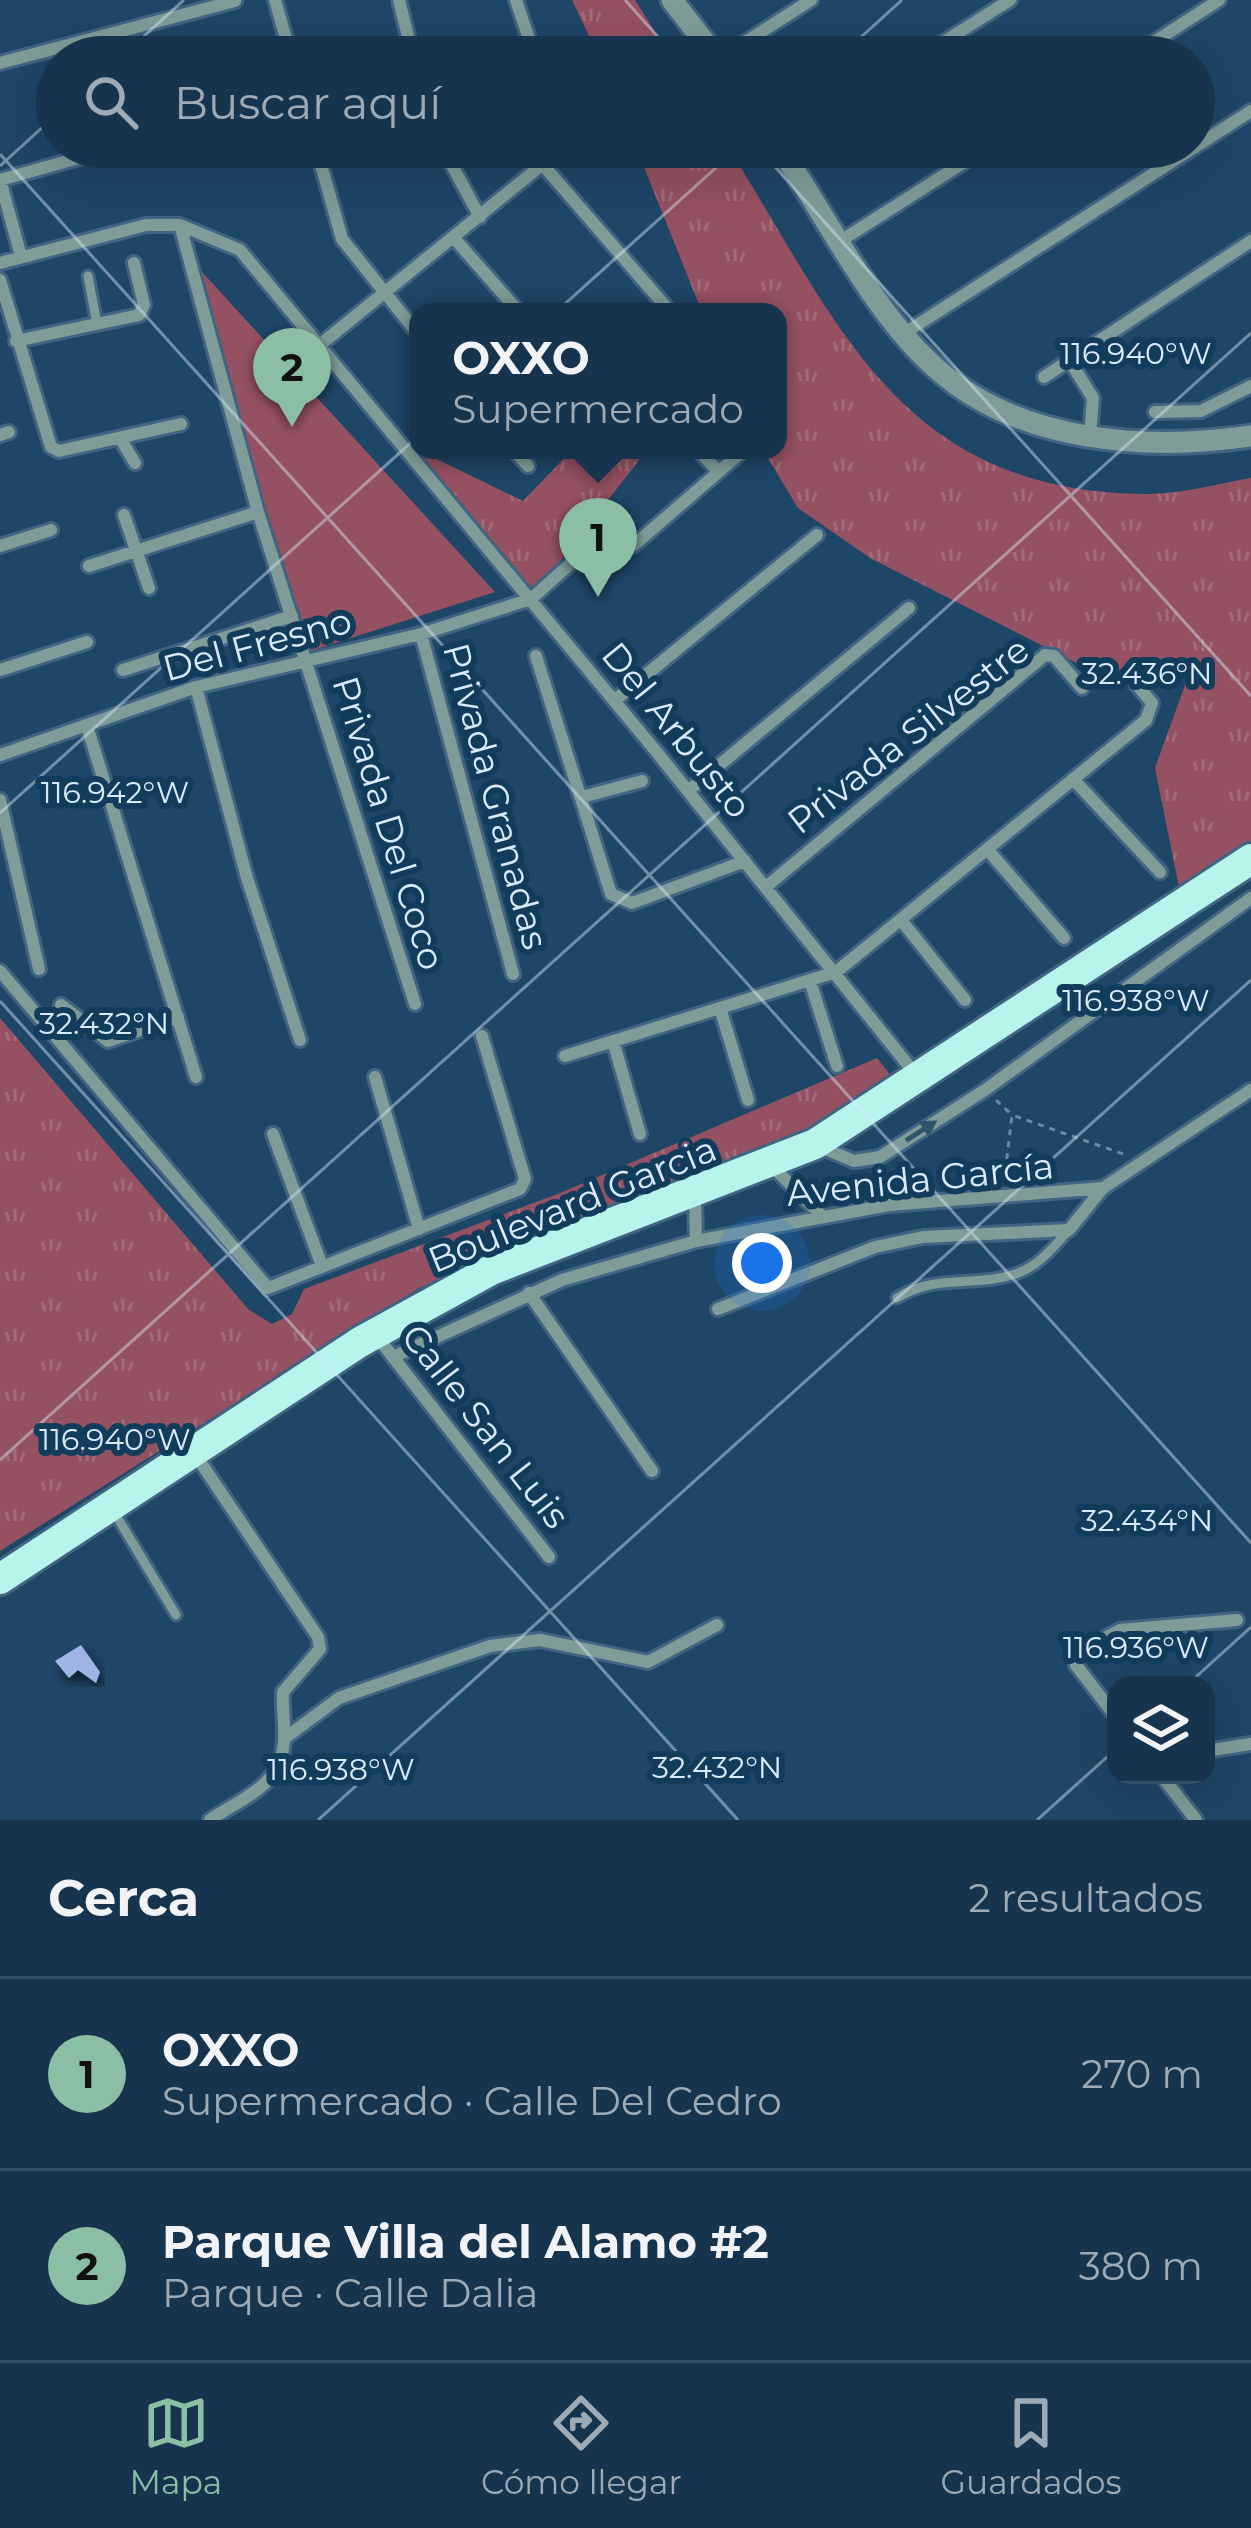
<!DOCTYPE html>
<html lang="es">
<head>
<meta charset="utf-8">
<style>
  :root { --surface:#16344d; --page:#233f57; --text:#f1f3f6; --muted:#9eaab6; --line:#354f65; --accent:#8abfa5 }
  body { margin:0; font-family:Montserrat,sans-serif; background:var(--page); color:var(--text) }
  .controls { position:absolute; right:36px; bottom:36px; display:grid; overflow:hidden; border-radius:24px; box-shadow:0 12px 48px #0002 }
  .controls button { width:108px; height:108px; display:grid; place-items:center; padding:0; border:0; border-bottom:3px solid var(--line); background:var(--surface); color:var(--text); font:60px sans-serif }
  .you { position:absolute; left:762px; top:1263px; width:42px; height:42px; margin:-30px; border:9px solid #fff; border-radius:50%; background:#1a73e8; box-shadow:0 0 0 18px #1a73e833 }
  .badge { display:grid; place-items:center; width:78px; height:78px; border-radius:50%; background:var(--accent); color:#111; font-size:39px; font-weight:700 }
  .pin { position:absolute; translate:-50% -99px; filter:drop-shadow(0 3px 6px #0008) }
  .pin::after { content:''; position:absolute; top:63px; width:42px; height:36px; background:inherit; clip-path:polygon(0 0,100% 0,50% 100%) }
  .popup { position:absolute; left:409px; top:303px; width:378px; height:156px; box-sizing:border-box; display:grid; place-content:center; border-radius:24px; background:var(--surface); filter:drop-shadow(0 3px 9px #0005); font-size:39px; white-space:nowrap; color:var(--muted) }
  .popup b { font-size:45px; color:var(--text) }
  .popup::after { content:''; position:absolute; left:50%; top:100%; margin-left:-24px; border:24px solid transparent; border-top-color:var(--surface) }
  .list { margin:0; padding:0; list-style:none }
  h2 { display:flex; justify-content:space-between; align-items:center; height:156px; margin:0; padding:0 48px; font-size:51px }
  h2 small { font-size:39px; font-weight:400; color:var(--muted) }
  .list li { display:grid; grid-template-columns:78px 1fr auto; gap:36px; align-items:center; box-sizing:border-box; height:192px; padding:0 48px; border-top:3px solid var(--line) }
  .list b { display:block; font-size:45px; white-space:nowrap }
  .list p { margin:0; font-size:39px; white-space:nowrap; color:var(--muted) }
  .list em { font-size:39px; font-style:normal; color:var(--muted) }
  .icon { flex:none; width:66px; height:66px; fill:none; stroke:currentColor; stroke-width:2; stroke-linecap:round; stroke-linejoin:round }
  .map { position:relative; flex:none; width:1251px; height:1820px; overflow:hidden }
  .search { position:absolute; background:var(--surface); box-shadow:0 12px 48px #0002; left:36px; right:36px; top:36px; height:132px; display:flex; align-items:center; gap:30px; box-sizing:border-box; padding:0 42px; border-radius:66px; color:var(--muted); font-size:45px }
  .sheet { height:540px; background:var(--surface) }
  nav { display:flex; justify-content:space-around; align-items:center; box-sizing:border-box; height:168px; border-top:3px solid var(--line); background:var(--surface); font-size:33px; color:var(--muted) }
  nav a { display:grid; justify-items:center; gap:6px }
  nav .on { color:var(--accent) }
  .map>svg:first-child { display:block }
</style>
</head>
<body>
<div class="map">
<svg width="1251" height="1820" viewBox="0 0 1251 1820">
  <defs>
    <pattern id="grass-tufts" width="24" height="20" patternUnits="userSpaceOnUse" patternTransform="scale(3)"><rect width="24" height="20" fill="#945161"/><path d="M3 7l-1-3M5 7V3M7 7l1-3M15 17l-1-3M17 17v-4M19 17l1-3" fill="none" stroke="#a26a79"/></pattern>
    <filter id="shadow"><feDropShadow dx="4" dy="7" stdDeviation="6" flood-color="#0009"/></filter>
  </defs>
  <rect width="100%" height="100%" fill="#1e4667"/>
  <!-- grass -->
  <path fill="url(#grass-tufts)" d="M572,0h63l36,57h-72z
    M636,147h92c112,178 171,343 415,347 35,1 73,-10 108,-16v368l-71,46 -25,-124 38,-105 -95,11 -228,-116 -72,-50 -35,-58h15v-138h-76z
    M393,431l25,19 105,51 49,-51h75l-116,149z
    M0,1018l249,292 23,14 20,-10 12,-25 256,-96 317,-135 15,19 -104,64 -158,58 -211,89 -419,263z"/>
  <!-- park -->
  <path fill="#945161" d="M192,261l303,331 -188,60z"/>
  <!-- building -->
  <path fill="#a0b5e5" filter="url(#shadow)" d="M81,1645l19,27 -4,11 -18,-13 -9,8 -14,-17z"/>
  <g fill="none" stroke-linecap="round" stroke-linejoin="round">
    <defs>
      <path id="service" d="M88,276l9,48
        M897,1298c39,-25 80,-10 121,-25 22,-8 36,-27 51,-43
        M114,1512l62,103"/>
      <path id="minor" d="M275,0l16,57
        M399,0l14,57
        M516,0l19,57
        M722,57l89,-57
        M920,57l90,-57
        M1131,57l88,-57
        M0,63l235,-62
        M316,147l26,92 76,95
        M442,147l38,70
        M543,165l124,143
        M0,180l118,-33
        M0,180l21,76
        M180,225l78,287 157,492
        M453,237l66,75
        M842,240l146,-93
        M0,263l146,-38h34l60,25 415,500 262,326
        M0,280l51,167 8,4 122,-27
        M903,334l348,-223
        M16,341l123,-26 5,-10 -10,-42
        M321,344l243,-197
        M1069,360l24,38 -3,38
        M1044,377l207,-136
        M1155,412l46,-1 50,-25
        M0,435l9,-3
        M120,438l15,25
        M514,450l14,16
        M698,450l20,21
        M124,515l25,73
        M0,546l51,-16
        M89,566l169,-54
        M421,634l92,340
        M536,656l75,238 21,9 113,-42
        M0,670l87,-28
        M123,670l169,-54
        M196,687l51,191 53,162
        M614,701l203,-166
        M87,726l109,351
        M0,755l196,-68 225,-53 110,-35 58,-52 12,-6 33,4 110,-95
        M1073,779l87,93
        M688,791l221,-183
        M582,797l60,-16
        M0,800l39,169
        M987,849l77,89
        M767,886l278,-231 9,1 28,32
        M901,920l64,80
        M0,971l268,317 252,-99 5,-10 -43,-143
        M810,981l27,85
        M61,1005l47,36 70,-24
        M720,1008l28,92
        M613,1041l27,93
        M565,1056l271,-84 310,-252 6,-17 -15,-18
        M375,1077l44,152
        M273,1134l49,132
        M816,1145l38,16 26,-4 105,-67 266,-192
        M771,1165l49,49
        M695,1195l1,46
        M529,1293l123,178
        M718,1309l157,-62 48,-10 146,-7 33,-41
        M375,1334l174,223
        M393,1357l169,-77 134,-39 193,-36 214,-17 148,-98
        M195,1454l123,183 2,12 -37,43c-1,16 2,32 1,49 -3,46 -41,56 -74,79
        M1116,1717l-40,-52 1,-12 43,-23 117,-10
        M285,1738l54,-40 151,-52 50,-6 108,22 69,-37
        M1206,1751l45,-7
        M1161,1775l35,45"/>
      <path id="tertiary" d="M672,0l44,57
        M779,147c48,70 95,168 159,223 83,73 209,81 313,66"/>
      <path id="primary" d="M0,1579l360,-237 131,-72 324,-126 436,-285"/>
    </defs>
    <!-- service casing -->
    <use href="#service" stroke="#406482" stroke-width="15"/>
    <!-- minor casing -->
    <use href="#minor" stroke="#406482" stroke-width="18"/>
    <!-- tertiary casing -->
    <use href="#tertiary" stroke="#406482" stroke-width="27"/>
    <!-- primary casing -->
    <use href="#primary" stroke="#406482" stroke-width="36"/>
    <!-- path -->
    <path stroke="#6b8aa4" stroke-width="3" stroke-dasharray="6 6" stroke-linecap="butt" d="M996,1100l15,14
      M1004,1183l8,-68 114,40"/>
    <!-- service -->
    <use href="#service" stroke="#7f9c98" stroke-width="9"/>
    <!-- minor -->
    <use href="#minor" stroke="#7f9c98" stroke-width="12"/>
    <!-- tertiary -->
    <use href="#tertiary" stroke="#7f9c98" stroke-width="21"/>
    <!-- primary -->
    <use href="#primary" stroke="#b7f4ec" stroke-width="30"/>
  </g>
  <!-- one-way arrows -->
  <defs><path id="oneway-solid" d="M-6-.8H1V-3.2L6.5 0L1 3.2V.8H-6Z" transform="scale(3)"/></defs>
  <use fill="#2d546b" href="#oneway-solid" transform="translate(921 1131) rotate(-33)"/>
  <!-- ticks -->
  <path fill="none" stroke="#d9ebfb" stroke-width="3" stroke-opacity="0.45" d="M625,0l51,57M121,57l63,-57M839,57l63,-57M757,147l494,549M0,154l1251,1389M0,166l57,-52M0,813l739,-666M0,1001l738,819M0,1460l1251,-1127M1187,1685l64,-58M318,1820l933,-840M1037,1820l79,-71"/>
  <g text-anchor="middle" stroke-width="12" stroke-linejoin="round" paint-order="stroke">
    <!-- street labels -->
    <g font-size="36" fill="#d9ebfb" stroke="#123c5c">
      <text transform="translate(257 644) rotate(-15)" y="13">Del Fresno</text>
      <text transform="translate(677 730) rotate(51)" y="13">Del Arbusto</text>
      <text transform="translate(908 735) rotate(-38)" y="13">Privada Silvestre</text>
      <text transform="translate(496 796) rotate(75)" y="13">Privada Granadas</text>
      <text transform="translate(389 823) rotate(73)" y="13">Privada Del Coco</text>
      <text transform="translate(920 1179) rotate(-6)" y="13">Avenida García</text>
      <text transform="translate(572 1204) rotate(-22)" y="13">Boulevard Garcia</text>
      <text transform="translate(486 1426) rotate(52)" y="13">Calle San Luis</text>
    </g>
  </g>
  <g font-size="30" text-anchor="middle" fill="#d9ebfb" stroke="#123c5c" stroke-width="12" stroke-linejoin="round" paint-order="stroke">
    <text x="1136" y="364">116.940°W</text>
    <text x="1147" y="684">32.436°N</text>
    <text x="115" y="803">116.942°W</text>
    <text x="1136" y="1011">116.938°W</text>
    <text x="104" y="1034">32.432°N</text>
    <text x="115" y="1450">116.940°W</text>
    <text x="1147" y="1531">32.434°N</text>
    <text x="1136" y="1658">116.936°W</text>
    <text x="717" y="1778">32.432°N</text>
    <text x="341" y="1780">116.938°W</text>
  </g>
</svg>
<div class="controls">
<button><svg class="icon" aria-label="layers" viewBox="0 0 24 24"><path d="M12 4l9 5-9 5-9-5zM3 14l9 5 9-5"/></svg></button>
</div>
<div class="you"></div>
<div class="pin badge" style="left:598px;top:597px">1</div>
<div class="popup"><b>OXXO</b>Supermercado</div>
<div class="pin badge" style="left:292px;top:427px">2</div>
<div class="search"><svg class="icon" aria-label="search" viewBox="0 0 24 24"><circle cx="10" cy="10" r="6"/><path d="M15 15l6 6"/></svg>Buscar aquí</div>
</div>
<section class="sheet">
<h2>Cerca<small>2 resultados</small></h2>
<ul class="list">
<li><span class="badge">1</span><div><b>OXXO</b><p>Supermercado · Calle Del Cedro</p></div><em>270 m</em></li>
<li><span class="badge">2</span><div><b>Parque Villa del Alamo #2</b><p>Parque · Calle Dalia</p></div><em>380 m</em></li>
</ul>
</section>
<nav>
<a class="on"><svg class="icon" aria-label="map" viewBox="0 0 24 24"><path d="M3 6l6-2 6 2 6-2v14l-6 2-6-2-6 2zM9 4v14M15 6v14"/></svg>Mapa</a>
<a><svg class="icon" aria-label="directions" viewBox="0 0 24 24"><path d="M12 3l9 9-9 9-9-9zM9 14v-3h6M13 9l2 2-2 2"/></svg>Cómo llegar</a>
<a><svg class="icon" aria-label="saved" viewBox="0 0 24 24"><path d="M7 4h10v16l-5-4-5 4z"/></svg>Guardados</a>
</nav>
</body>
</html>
